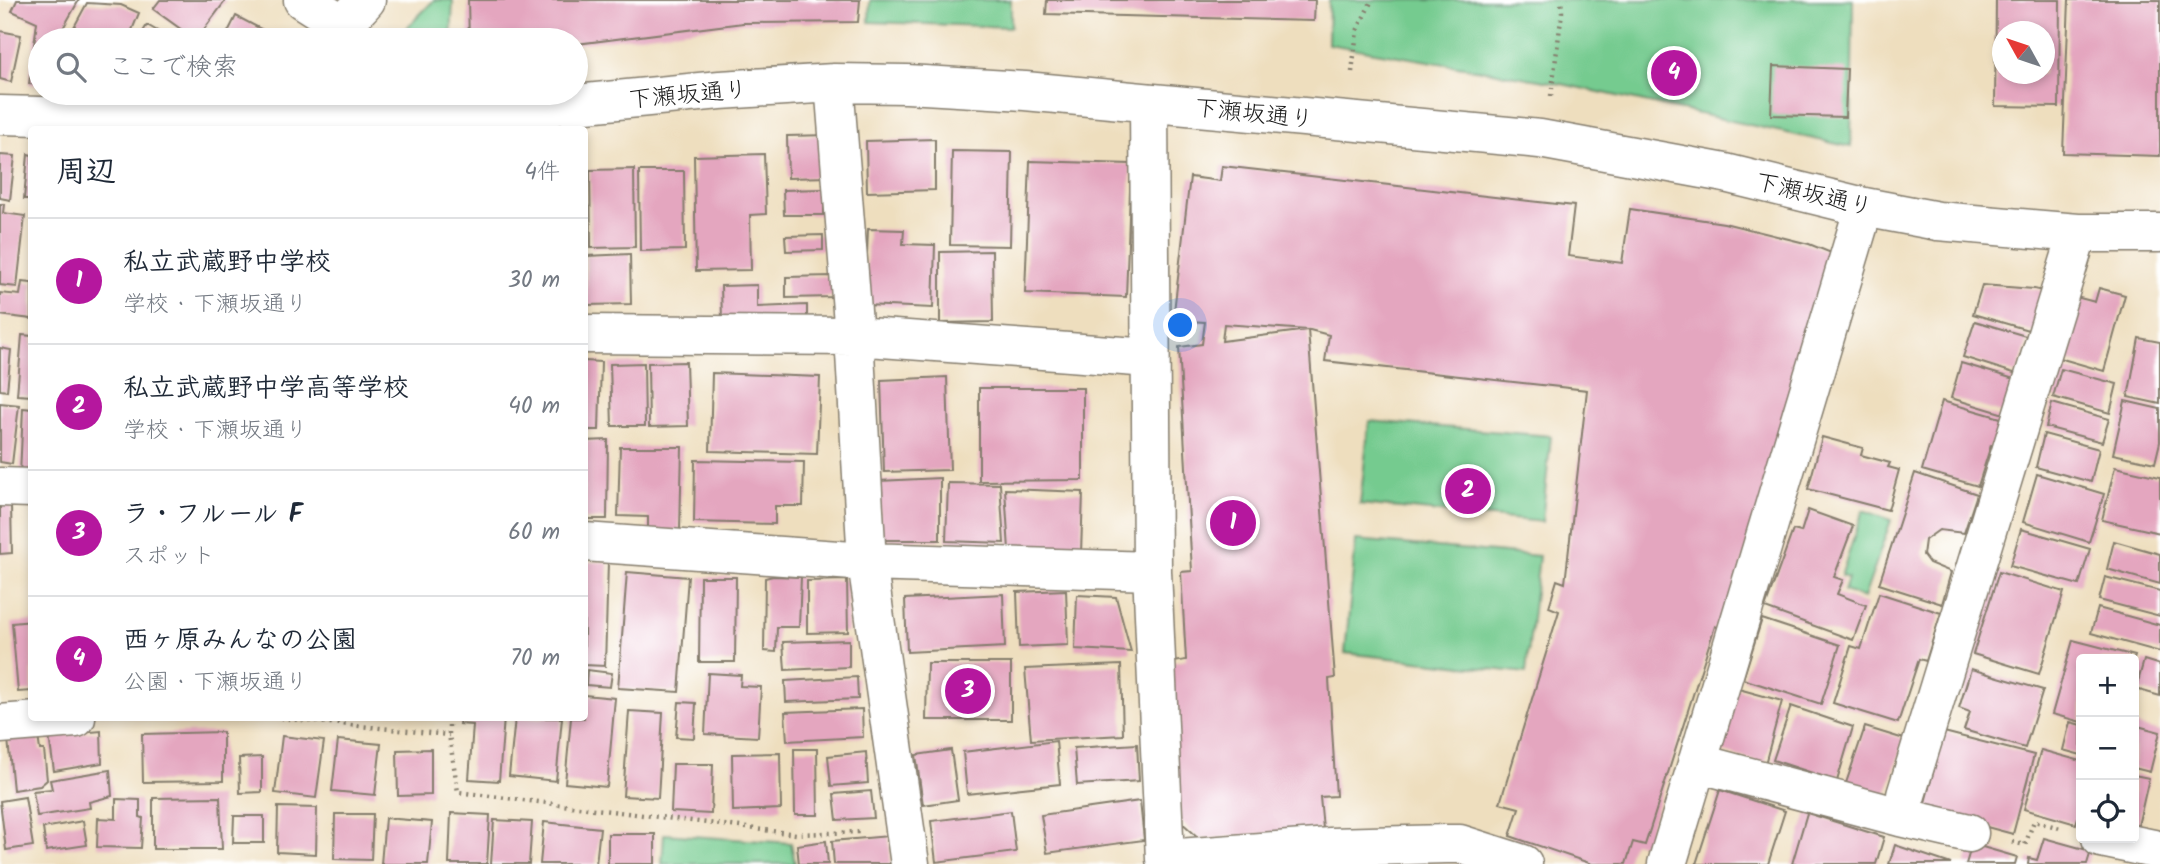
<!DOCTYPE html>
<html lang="ja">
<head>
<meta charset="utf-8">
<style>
  :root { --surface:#fff; --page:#f6f6f7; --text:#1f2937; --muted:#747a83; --line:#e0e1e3; --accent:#b5179e }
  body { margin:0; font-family:Kalam,"Klee One",sans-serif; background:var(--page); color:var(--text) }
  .controls { position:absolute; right:21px; bottom:21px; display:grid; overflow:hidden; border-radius:7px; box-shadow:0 4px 10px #0003 }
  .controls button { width:63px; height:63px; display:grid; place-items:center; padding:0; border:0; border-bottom:2px solid var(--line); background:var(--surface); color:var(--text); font:35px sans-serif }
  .compass { position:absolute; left:1992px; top:21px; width:63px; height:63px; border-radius:50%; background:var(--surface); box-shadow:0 4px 10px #0003; rotate:310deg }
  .you { position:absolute; left:1181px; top:326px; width:24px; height:24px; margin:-18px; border:5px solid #fff; border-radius:50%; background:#1a73e8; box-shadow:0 0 0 10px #1a73e833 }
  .badge { display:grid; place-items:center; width:46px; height:46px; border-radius:50%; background:var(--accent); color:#fff; font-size:23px; font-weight:700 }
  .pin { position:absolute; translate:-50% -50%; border:4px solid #fff; box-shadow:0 2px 7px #0006 }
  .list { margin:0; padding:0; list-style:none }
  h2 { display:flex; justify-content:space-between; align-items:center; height:91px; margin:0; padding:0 28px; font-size:30px }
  h2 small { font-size:23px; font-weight:400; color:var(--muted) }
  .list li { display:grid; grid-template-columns:46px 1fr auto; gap:21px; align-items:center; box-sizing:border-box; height:126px; padding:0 28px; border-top:2px solid var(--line) }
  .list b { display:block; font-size:26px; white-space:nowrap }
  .list p { margin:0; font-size:23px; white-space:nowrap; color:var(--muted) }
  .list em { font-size:23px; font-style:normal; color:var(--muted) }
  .icon { flex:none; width:38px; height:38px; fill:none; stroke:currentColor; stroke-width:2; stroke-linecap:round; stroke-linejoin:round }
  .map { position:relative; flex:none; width:2160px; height:864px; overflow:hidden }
  .search { position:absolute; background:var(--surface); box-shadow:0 4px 10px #0003; left:28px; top:28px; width:560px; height:77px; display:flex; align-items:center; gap:18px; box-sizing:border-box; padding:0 24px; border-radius:38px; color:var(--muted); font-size:26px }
  .panel { position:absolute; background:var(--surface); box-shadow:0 4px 10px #0003; left:28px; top:126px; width:560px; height:595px; border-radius:7px }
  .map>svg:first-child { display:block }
</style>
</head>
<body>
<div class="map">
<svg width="2160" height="864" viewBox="0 0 2160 864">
  <rect width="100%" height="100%" fill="#fff"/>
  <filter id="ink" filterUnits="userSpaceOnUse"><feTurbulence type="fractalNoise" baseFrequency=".0143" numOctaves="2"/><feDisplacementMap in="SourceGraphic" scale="14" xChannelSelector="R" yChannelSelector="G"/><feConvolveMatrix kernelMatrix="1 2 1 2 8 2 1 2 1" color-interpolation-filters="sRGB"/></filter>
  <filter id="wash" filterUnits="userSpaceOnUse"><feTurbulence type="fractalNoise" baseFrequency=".00686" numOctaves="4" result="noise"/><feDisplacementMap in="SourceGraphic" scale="28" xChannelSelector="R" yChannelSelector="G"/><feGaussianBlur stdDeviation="1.57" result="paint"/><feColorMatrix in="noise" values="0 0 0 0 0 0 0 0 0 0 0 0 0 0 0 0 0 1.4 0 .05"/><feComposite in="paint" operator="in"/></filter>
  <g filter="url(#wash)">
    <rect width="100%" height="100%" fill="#eedebe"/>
    <!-- green -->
    <path fill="#74cb8f" stroke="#487456" stroke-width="2" d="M434,0h19l-2,40h-48v-8z
      M870,0h141v27l-142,-5z
      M1329,0h524l-2,147 -289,-63 -234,-40z
      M1369,421l182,15 -9,86 -182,-18z
      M1863,510l28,10 -27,78 -20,-7 4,-13 -7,-2z
      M1356,540l183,16 -13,117 -181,-20z
      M664,834l127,9 4,21h-133z"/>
    <g id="blocks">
      <!-- building -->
      <path fill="#e4a6bf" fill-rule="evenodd" d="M17,0h62l-17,30 -2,10h-20v45l-11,-1 8,-62 -25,-11z
        M160,0h66l-30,40 -43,-31z
        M468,0h392l-2,22 -115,1 -167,21v-4h-107z
        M1047,0h268l-1,21 -268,-7z
        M1996,0h64l-1,107 -64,-1zM2002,32h42v42h-42z
        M2069,0h91v156l-97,-3z
        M87,3l34,2 18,8 -11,27h-61z
        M236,16l42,22 -1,2h-53z
        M147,25l26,15h-35z
        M0,31l21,4 -10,47 -11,-3z
        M1773,66l74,3 -2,48 -74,-2z
        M829,135l1,42 -42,1 -1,-42z
        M935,139v51l-68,2 -1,-51z
        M952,151l60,1 -2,94 -60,-1z
        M28,154l4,1v44h-8z
        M764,154l2,60 -16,1 1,55 -55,1 -2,-115z
        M0,155l15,1 -5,44 -10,-2z
        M1030,161l101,3 -5,133 -101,-4z
        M1222,166l352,40 -6,50 54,7 8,-54 94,14 85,21 30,12 -117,373 -7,-3 -70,219 -12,-3 -7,22h-34l-82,-28 9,-28 -19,-5 59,-192 -10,-4 8,-27 8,3 22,-193 -262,-29 4,-26 -19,-5h-2l-84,-6 -2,17 86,-11 27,348 -6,1 7,117 -16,1 3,32 -123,10 -20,-18 -12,-158 18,-3 -5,-88 11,-1 -13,-224 23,-3 3,-22 -32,-2 17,-143 30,4z
        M634,169l1,78 -44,1 -1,-78z
        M639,171h45l1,79 -45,1z
        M824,189v26h-40l-1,-25z
        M0,204h4l-1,9 22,3 -8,71 -17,-2z
        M868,229l36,1 -1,14 32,1 -2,63 -68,-3z
        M823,235v15l-37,1 -1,-15z
        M992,251l1,71 -53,1v-71z
        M630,254l1,50 -44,1 -1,-49z
        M832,276l1,21 -47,1v-21z
        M22,282l10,1v36l-32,-4v-22l20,2z
        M757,285v22l50,-2v12l-85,2 -1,-33z
        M1982,285l52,4 13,3 -12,40 -62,-18z
        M2099,288l26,7 -21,76 -45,-13 17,-61 19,5z
        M1975,321l54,16 -12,37 -54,-17z
        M22,335l10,1v60l-15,-1z
        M2139,338l21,4v62l-32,-7z
        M0,348l11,2 -4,41 -7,-1z
        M584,361l17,1 -2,68h-15z
        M686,362l2,64 -39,1 -1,-64z
        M644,363l1,63h-33l-2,-62z
        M1961,363l53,16 -10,35 -53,-16z
        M2061,369l56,15 -7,29 -57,-16z
        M712,373l108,4 -3,77 -107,-3z
        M947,377l3,93 -66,2 -3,-92z
        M979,388h104v92l-104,1z
        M1942,401l69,20 -8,28 -12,-4 -13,41 -56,-16z
        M2125,401l35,8v33l-5,21 -42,-9z
        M0,403l19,2 -7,59 -12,-2z
        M2052,403l57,16 -7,23 -56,-15z
        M23,408l9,1v67l-12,-1z
        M2044,434l55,15 -8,33 -55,-15z
        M1822,437l41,11 -2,7 29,8 -2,4 11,3 -11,40 -80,-21z
        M608,440l-1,79h-23v-78z
        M620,447h62l-2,84h-32v-14l-30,-1z
        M695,460l109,2 -1,44h-28v18l-81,-2z
        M2115,467l45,10v56l-58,-13z
        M1915,473l62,21 -13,39 -25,-3 -14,10 -2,15 6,8 22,9 -9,32 -63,-20z
        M2037,474l67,20 -15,48 -66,-20z
        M940,478v62h-60l-1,-59z
        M948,483l52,1 4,59 -58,-2z
        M1005,489l78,3 -2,62 -72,-4z
        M11,505l1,48 -12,1v-48z
        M1808,510l45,16 -19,51 9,3 -6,14 29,11 -13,35 -88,-32 28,-78 8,2z
        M2021,529l69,20 -11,36 -69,-19z
        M2114,541l46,13v30l-53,-15z
        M584,562h24l-3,104 -21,-1z
        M627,572l61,5 -9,115 -61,-4z
        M1999,572l65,20 -25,82 -66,-20z
        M773,576l28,1 -2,50h-22l-1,25 -12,-1 1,-73z
        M700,577h36l-1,85h-36z
        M2105,577l55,14v25l-61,-16z
        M847,580l1,52 -41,1v-52z
        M1066,590l2,55 -49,2 -2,-55z
        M1879,593l62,20 -15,48 -7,-2 -21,64 -65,-20 18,-57 10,3z
        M1003,594l2,53 -98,5 -2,-53z
        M1077,595l39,2 15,55 -56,-3z
        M2098,608l62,17v27l-69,-19z
        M1762,619l78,26 -19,59 -78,-25z
        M32,621v70l-14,1 -6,-69z
        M849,640v27l-64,3 -2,-28z
        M2073,640l62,16 -1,3h-53v63l-29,-8z
        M2144,660l16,5v31l-24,-7z
        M927,663h84v57h-85z
        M1121,665l2,70 -92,5 -6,-71z
        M1971,669l72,21 -18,58 -61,-18 6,-18 -11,-4z
        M587,670l25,3 -2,14 -24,-2z
        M708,673l33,2 -1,11 21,1 -3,50 -53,-3z
        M857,677l1,22 -72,3 -1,-21z
        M1735,688l47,13 -17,63 -48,-14z
        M584,695l31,3 -8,89 -42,-4 6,-65h13z
        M679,702l17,1 -2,35 -18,-1z
        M1791,706l62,21 -16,54 -64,-21z
        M862,709l1,28 -76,4 -2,-29z
        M629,711l34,2 -5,85 -35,-2z
        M460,718h44l-5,63 -30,-2 4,-54 -14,-1z
        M515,718h47l-6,63 -47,-5z
        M2070,722l11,3v30l-18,-5z
        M2134,725l26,7 -10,40 -16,-4z
        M1865,727l39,12 -19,60 -40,-13z
        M101,731l1,32 -48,8 -5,-35z
        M223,732v49l-80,1 -1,-48z
        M1944,732l90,23 -21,79 -90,-24z
        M38,736l2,14h4l3,30 -7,6 -27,4 -5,-51z
        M282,736l42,5 -8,57 -41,-5z
        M338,740l43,4 -6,51 -43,-4z
        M1056,741l4,43 -93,10 -4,-42z
        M1137,744l2,37 -62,4 -3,-37z
        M431,749v46l-33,1 -1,-46z
        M794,749h23l1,66h-23z
        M951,750l7,50 -35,5 -7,-50z
        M2041,750l40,11v46l-5,17 -52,-15z
        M866,752l2,31 -37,3 -3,-30z
        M780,753l1,56 -48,2 -1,-57z
        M262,757v35l-22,1 -1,-35z
        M673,764h40l-2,50 -40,-2z
        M110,770l2,26 -23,6 1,6 -53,8 -4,-25 19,-2 -2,-9z
        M2134,775l15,3 -11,48 -4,-1z
        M1720,790l65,21 -17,53h-72z
        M871,791l3,27 -37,2 -3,-26z
        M25,797l8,49 -27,4 -6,-49z
        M220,797l2,52h-69v-51z
        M116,799l24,1v17l3,1 -2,30 -44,-1 1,-29 18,1z
        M1140,801l4,39 -97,13 -6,-38z
        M278,807l39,1 -1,46 -39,-2z
        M1011,811l5,41 -80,10 -5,-41z
        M451,813l39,2 -3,49h-38z
        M1807,813l77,24 -8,27h-84z
        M335,814h38l-2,46 -37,-1z
        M234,816h30v27h-31z
        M385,818l47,4 -4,42h-47z
        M494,820l38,2 -3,42h-38z
        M83,821l4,24 -41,6 -3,-23z
        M544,822l56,6 -4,36h-56z
        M608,834h47v30h-47z
        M889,836l2,28h-57l-2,-23z
        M2044,838l47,13 -4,13h-59l1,-6 8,2z
        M826,841l2,23h-29l-2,-19z
        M1972,844l45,13 -2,7h-49z
        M1895,845l56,19h-62z"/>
    </g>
  </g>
  <g filter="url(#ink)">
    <use href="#blocks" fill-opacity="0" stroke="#857d6d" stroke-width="2"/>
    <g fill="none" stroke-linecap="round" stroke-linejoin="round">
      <defs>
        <path id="minor" d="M303,0l41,26
          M340,40c0,-16 16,-28 26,-40
          M834,83l20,253 13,226 43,302
          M1149,103l3,468 13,288 165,-12 117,-3h13l63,20
          M0,115l203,5 137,-4 205,-9 175,-17 114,-7 73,1 118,7 515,48 185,34 139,34 74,14 140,12h82
          M584,334l270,2 296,22
          M0,487l32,1
          M584,542l283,20 285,9
          M0,724l76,-6
          M1697,763l203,54 69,16
          M1906,795l172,-562
          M2101,838l53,11
          M1667,864l197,-657"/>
      </defs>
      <!-- minor casing -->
      <use href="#minor" stroke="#857d6d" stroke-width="41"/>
      <!-- path -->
      <path stroke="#857d6d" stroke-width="4.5" stroke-dasharray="2 5" stroke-linecap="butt" d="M1352,72l5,-41 15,-31
        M1551,96l11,-84 -1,-12
        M281,718l168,17
        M449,718v17l9,57 338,42 63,-2
        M2012,842l13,3 9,-24 26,7"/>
      <!-- minor -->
      <use href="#minor" stroke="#fff" stroke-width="38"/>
    </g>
  </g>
  <g text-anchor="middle" stroke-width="5" stroke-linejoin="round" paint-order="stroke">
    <!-- street labels -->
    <g font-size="24" fill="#1c1c1c" stroke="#fff">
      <text transform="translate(688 94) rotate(-5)" y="8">下瀬坂通り</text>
      <text transform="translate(1254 113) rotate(6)" y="8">下瀬坂通り</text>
      <text transform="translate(1814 194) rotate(13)" y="8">下瀬坂通り</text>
    </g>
  </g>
</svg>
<div class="controls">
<button>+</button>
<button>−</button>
<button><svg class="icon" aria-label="locate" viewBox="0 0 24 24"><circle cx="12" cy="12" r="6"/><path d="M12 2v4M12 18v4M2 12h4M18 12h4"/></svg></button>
</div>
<svg class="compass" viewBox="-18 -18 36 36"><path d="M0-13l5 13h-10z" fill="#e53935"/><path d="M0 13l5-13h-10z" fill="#747a83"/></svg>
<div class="you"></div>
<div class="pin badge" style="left:1233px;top:523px">1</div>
<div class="pin badge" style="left:1468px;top:491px">2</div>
<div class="pin badge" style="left:968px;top:691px">3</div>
<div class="pin badge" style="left:1674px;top:73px">4</div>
<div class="search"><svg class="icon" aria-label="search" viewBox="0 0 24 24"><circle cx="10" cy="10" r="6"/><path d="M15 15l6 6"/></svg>ここで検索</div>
<section class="panel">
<h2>周辺<small>4件</small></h2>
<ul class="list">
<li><span class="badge">1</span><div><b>私立武蔵野中学校</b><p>学校 · 下瀬坂通り</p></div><em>30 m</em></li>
<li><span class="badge">2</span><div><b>私立武蔵野中学高等学校</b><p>学校 · 下瀬坂通り</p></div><em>40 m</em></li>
<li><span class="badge">3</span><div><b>ラ・フルール F</b><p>スポット</p></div><em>60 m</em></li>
<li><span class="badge">4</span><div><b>西ヶ原みんなの公園</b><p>公園 · 下瀬坂通り</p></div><em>70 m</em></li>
</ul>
</section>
</div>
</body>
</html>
